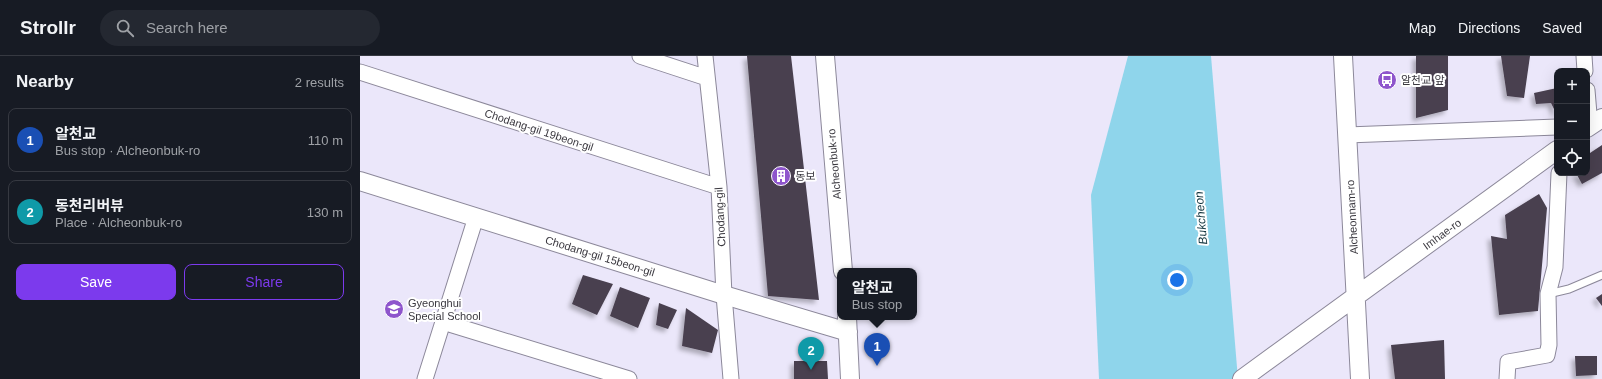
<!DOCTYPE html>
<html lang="en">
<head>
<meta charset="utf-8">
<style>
  :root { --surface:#171b24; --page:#242831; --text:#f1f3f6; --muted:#9ea1a6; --line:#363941; --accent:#7c3aed }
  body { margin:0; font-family:Helvetica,"Noto Sans KR",sans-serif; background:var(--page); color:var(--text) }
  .controls { position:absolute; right:12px; top:12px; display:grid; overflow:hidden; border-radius:8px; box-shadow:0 4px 16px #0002 }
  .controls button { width:36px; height:36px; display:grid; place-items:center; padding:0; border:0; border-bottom:1px solid var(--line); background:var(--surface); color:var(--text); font:20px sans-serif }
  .you { position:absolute; left:817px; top:224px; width:14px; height:14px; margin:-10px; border:3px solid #fff; border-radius:50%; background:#1a73e8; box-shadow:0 0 0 6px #1a73e833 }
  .badge { display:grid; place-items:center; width:26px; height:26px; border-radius:50%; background:var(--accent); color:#fff; font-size:13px; font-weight:700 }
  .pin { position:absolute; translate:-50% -33px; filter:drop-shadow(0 1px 2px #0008) }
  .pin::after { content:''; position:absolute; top:21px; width:14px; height:12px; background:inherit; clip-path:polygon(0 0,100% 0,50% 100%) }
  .popup { position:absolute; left:477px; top:212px; width:80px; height:52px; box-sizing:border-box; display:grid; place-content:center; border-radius:8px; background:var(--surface); filter:drop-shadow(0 1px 3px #0005); font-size:13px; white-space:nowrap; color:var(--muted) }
  .popup b { font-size:15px; color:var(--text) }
  .popup::after { content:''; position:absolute; left:50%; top:100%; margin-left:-8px; border:8px solid transparent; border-top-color:var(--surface) }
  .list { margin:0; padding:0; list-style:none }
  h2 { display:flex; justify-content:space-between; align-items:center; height:52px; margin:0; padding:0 16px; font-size:17px }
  h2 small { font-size:13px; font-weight:400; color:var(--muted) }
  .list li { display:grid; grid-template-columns:26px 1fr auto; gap:12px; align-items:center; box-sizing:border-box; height:64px; margin:0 8px 8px; padding:0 8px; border:1px solid var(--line); border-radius:8px }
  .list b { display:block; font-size:15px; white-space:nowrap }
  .list p { margin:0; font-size:13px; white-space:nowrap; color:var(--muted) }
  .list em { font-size:13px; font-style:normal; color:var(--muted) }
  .actions { display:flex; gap:8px; padding:12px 16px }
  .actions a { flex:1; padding:9px 0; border:1px solid var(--accent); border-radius:8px; text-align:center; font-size:14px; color:var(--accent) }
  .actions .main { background:var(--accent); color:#fff }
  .icon { flex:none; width:22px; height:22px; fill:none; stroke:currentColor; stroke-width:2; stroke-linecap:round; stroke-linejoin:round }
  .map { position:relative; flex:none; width:1242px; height:323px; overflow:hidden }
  header { display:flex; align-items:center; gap:24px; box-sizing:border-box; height:56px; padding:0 20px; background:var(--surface); border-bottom:1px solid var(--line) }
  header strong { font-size:19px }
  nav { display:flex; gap:22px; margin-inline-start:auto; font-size:14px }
  .search { width:280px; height:36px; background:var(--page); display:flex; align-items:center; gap:10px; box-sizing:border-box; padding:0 14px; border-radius:22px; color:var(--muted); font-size:15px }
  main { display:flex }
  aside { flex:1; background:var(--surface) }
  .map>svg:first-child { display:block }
</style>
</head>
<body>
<header>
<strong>Strollr</strong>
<div class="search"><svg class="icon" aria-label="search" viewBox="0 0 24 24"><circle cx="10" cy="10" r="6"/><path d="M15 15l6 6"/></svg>Search here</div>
<nav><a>Map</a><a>Directions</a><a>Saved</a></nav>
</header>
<main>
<aside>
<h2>Nearby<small>2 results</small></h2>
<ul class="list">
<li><span class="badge" style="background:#1a4fb4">1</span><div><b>알천교</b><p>Bus stop · Alcheonbuk-ro</p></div><em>110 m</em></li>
<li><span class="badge" style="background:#0f9aa8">2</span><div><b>동천리버뷰</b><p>Place · Alcheonbuk-ro</p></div><em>130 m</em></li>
</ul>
<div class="actions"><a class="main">Save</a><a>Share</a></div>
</aside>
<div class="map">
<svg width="1242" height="323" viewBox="0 0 1242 323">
  <defs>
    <filter id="shadow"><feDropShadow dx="-3.5" dy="3.5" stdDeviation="2" flood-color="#0004"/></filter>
  </defs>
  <rect width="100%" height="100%" fill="#ebe7fa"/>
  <!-- water -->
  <path fill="#8fd5eb" d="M768,0h83l27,323h-139l-8,-184z"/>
  <!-- building -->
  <path fill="#49404f" filter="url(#shadow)" d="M387,0h44l28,244 -51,-4z
    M1056,0h32v54l-32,8z
    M1141,0h29l-6,42 -17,-2z
    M1197,32v27l-6,-12 -15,1 -2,-11z
    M1242,89v28l-20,11 -6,-11h11v-18z
    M1179,138l8,14 -9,103 -39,4 -8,-79 16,3 -2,-24z
    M223,219l30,9 -16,31 -25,-11z
    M260,231l30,11 -12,30 -28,-12z
    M1242,238v12l-6,-8z
    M299,247l18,7 -9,19 -12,-4z
    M326,252l32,22 -6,23 -30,-7z
    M1084,284l1,39h-50l-4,-34z
    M1215,300h22v19l-21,1z
    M434,305h33l1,18h-34z"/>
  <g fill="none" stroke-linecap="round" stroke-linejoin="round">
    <defs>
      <path id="service" d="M1188,238l21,-5 33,-14"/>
      <path id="minor" d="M280,0l67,22
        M345,0l14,131 5,108 7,84
        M1224,0l1,15
        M0,16l359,115
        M1227,34l3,36h-3
        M987,79l210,-8
        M83,266l186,57
        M65,323l51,-162
        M1147,323l1,-17 39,-7 2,-10 -1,-51 7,-27 4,-94"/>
      <path id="tertiary" d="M465,0l18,215
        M983,0l17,323
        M1227,72l15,-10
        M0,125l364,114 124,37
        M487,261l3,62
        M882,323l315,-229"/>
    </defs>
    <!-- service casing -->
    <use href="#service" stroke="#8c889a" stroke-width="9"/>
    <!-- minor casing -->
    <use href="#minor" stroke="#8c889a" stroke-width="17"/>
    <!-- tertiary casing -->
    <use href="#tertiary" stroke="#8c889a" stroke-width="20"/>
    <!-- service -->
    <use href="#service" stroke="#fff" stroke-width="7"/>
    <!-- minor -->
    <use href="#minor" stroke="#fff" stroke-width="15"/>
    <!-- tertiary -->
    <use href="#tertiary" stroke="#fff" stroke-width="18"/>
  </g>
  <!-- icons -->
  <defs>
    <symbol id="bus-disc" viewBox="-11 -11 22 22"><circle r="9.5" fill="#8e55cc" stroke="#fff"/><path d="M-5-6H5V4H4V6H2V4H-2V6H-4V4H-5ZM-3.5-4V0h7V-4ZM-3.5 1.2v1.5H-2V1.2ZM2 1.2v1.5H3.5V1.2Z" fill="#fff"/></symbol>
    <symbol id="building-disc" viewBox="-11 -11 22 22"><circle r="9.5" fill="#8e55cc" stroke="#fff"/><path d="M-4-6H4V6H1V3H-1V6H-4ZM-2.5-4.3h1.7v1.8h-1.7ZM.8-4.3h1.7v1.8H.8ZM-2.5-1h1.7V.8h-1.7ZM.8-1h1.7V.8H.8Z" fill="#fff"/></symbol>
    <symbol id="school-disc" viewBox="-11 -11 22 22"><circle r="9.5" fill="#8e55cc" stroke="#fff"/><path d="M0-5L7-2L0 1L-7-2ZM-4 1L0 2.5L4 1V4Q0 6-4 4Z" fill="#fff"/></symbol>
  </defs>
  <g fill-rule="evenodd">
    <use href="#bus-disc" x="1016" y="13" width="22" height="22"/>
    <use href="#building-disc" x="410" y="109" width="22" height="22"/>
    <use href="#school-disc" x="23" y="242" width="22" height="22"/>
  </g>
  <g text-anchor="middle" stroke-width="4" stroke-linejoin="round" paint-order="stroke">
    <!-- poi labels -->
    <g font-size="11" fill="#3a383f" stroke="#fff" text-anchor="start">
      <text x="1041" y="28">알천교 앞</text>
      <text x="435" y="124">동보</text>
      <text x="48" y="251">Gyeonghui<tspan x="48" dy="13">Special School</tspan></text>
    </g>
    <!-- street labels -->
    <g font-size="11" fill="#3a383f" stroke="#fff">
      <text transform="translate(179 74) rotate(18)" y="4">Chodang-gil 19beon-gil</text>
      <text transform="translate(474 108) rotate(-95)" y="4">Alcheonbuk-ro</text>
      <text transform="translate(360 161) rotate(-93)" y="4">Chodang-gil</text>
      <text transform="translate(992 161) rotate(-93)" y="4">Alcheonnam-ro</text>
      <text transform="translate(1082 178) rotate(-36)" y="4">Imhae-ro</text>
      <text transform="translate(240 200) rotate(17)" y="4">Chodang-gil 15beon-gil</text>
    </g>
    <!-- water labels -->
    <g font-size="12" font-style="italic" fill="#13353f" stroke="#fff">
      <text transform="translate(841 162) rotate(-95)" y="4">Bukcheon</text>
    </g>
  </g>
</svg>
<div class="controls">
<button>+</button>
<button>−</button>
<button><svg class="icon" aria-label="locate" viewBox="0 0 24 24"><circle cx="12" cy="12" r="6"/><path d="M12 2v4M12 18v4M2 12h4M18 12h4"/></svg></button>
</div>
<div class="you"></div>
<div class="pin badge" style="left:517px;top:310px;background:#1a4fb4">1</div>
<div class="popup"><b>알천교</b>Bus stop</div>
<div class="pin badge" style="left:451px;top:314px;background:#0f9aa8">2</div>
</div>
</main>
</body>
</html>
